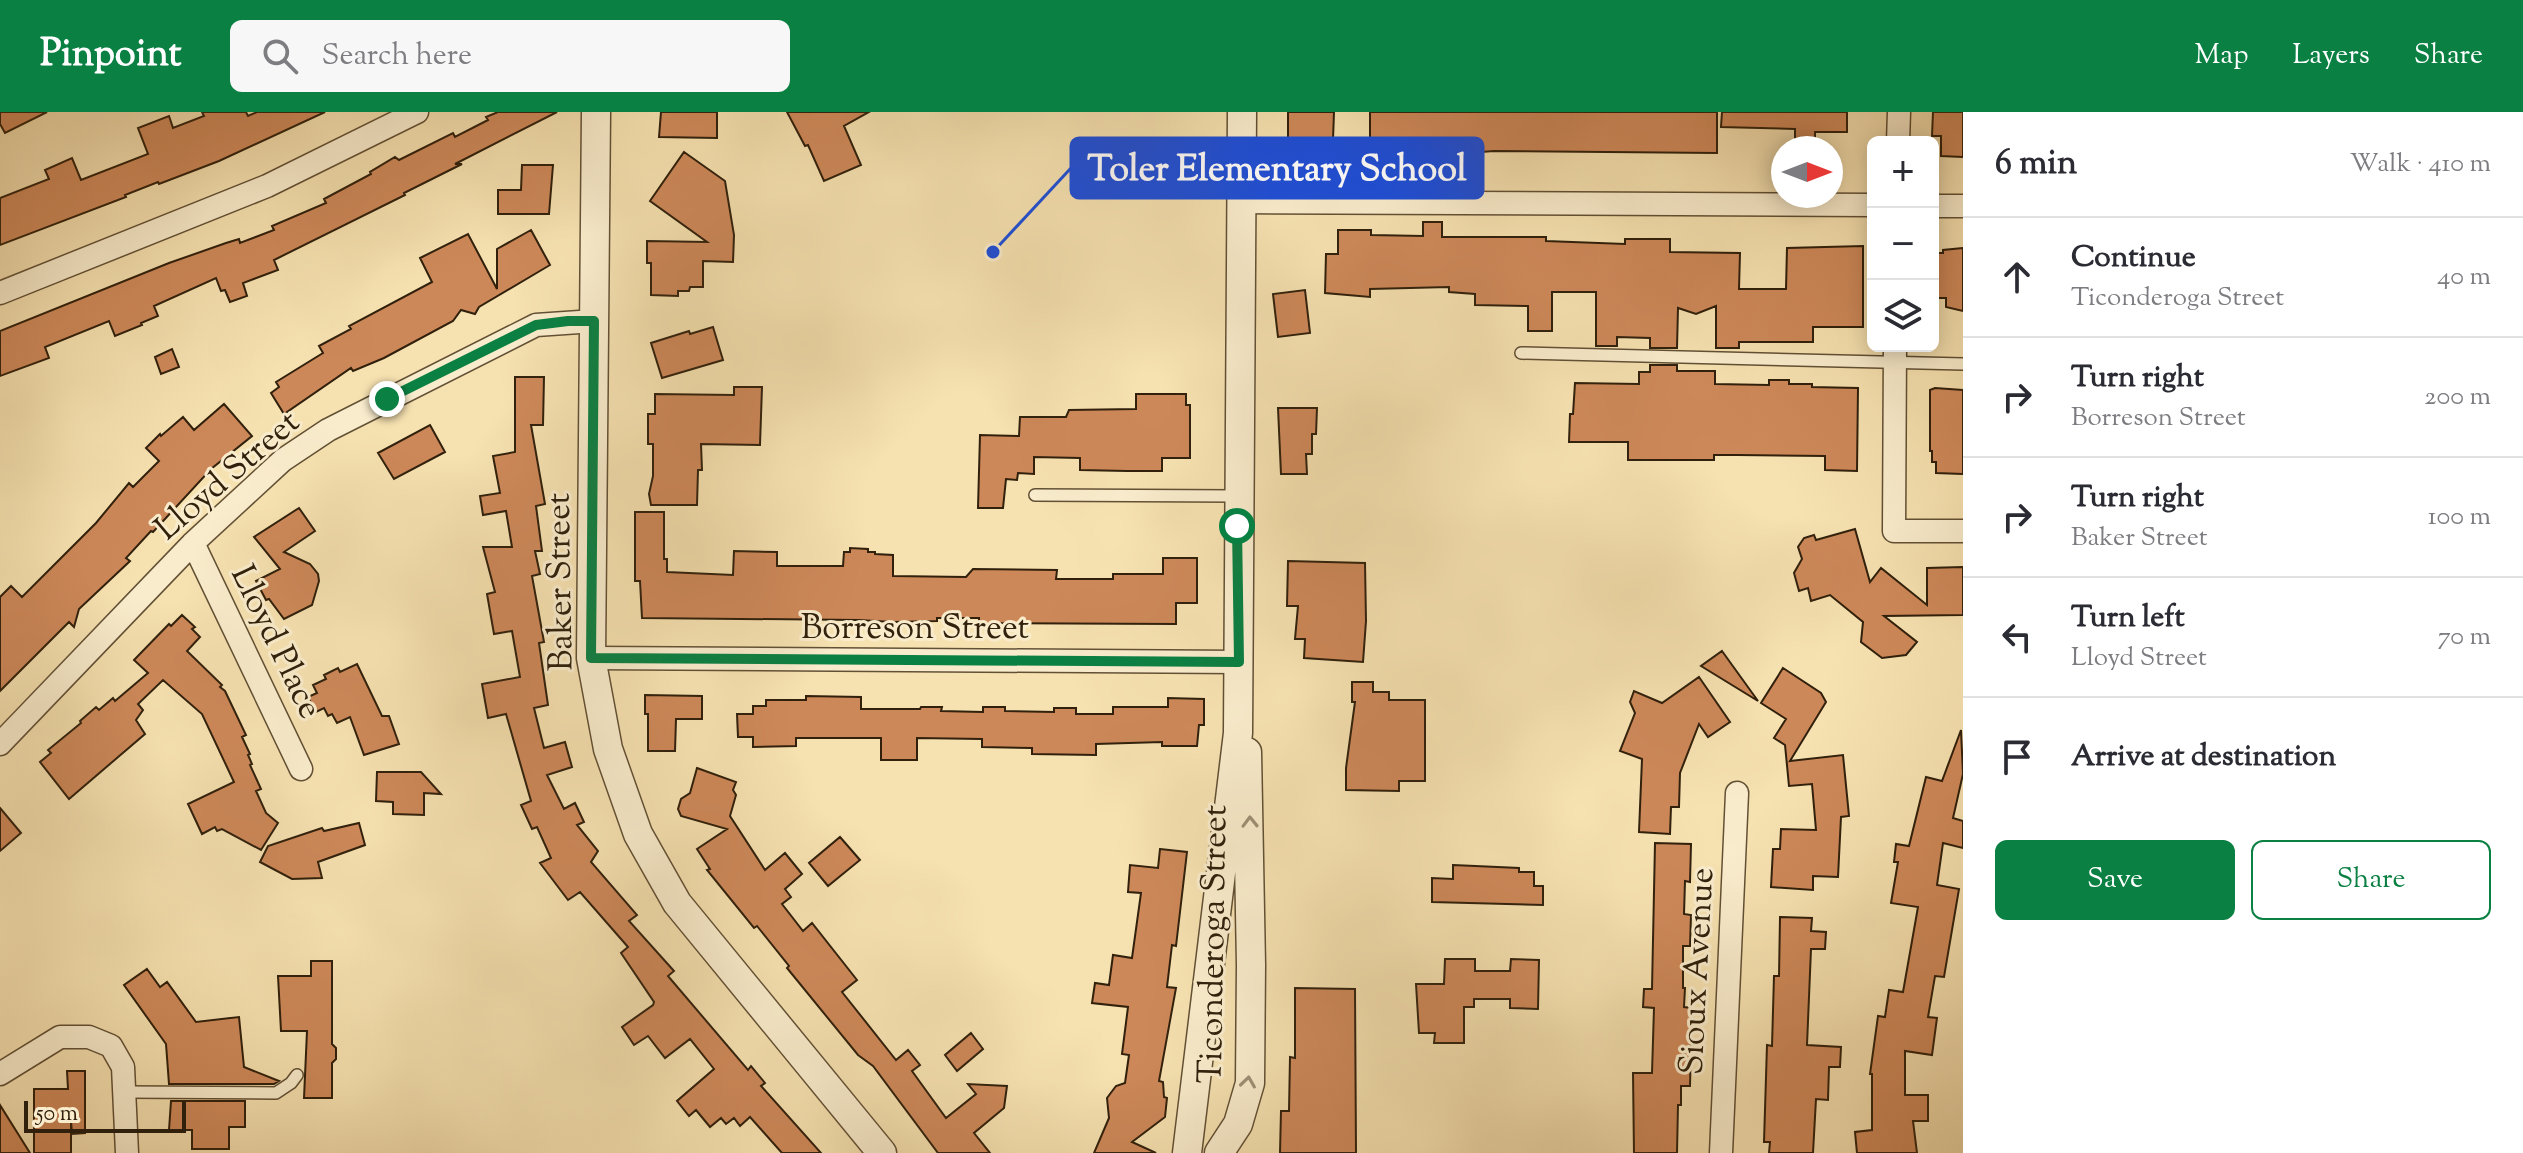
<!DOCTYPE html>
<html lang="en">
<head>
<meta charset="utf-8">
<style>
  :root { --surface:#fff; --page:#f7f7f7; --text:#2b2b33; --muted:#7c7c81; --line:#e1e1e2; --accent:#0b8043 }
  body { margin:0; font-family:"Sorts Mill Goudy",serif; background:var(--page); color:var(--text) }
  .controls { position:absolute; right:24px; top:24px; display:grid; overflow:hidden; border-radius:12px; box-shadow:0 4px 20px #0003 }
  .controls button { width:72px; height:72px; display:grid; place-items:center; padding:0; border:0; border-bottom:2px solid var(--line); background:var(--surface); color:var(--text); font:40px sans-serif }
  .compass { position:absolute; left:1771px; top:24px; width:72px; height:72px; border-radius:50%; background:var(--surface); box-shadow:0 4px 20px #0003; rotate:90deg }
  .scale { position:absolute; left:24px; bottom:20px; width:162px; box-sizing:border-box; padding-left:8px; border:4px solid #30200c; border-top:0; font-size:22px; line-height:28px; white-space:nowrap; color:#30200c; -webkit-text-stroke:6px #f9eccc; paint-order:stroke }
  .stop { position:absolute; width:24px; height:24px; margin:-18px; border:6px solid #0b8043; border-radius:50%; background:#fff }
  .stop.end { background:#0b8043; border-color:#fff; box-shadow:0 2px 8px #0008 }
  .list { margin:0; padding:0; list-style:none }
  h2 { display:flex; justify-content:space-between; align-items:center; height:104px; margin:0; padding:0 32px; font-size:34px }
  h2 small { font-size:26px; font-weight:400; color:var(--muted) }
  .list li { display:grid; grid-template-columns:52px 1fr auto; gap:24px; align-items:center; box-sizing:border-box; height:120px; padding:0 32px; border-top:2px solid var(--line) }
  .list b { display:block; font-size:30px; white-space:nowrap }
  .list p { margin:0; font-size:26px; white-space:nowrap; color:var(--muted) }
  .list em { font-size:26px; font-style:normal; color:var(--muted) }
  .actions { display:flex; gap:16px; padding:24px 32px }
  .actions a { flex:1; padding:18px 0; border:2px solid var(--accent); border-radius:12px; text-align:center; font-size:28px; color:var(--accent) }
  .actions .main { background:var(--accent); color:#fff }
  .icon { flex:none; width:44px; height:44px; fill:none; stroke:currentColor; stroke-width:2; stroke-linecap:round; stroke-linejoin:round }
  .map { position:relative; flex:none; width:1963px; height:1041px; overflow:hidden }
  header { display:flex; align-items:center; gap:48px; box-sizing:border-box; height:112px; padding:0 40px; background:var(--accent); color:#fff }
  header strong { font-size:38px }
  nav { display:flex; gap:44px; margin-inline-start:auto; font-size:28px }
  .search { width:560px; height:72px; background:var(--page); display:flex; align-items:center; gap:20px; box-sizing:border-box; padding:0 28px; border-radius:12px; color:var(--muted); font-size:30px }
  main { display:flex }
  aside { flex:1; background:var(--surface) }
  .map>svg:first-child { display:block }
</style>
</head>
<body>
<header>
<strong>Pinpoint</strong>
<div class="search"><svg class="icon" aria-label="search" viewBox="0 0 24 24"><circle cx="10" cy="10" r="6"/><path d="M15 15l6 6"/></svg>Search here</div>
<nav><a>Map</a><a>Layers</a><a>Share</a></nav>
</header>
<main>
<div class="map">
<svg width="1963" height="1041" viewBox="0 0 1963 1041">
  <rect width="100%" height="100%" fill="#f6e1b0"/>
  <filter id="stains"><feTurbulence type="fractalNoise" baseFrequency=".0025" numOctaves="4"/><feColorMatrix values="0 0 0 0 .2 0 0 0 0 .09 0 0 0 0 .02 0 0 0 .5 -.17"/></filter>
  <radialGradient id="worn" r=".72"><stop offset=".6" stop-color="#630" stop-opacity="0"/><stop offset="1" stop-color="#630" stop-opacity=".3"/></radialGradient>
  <!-- building -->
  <path fill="#cd8859" stroke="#30200c" stroke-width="2" d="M0,0h47l-42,21 -5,-9z
    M202,0h44l2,4 9,-4h68l-106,49 -60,23 -1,-2 -33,13 1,2 -126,48v-47l49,-19 -4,-9 27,-12 9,22 67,-26 -10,-26 31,-12 4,12 31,-12z
    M498,0h59l-102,52h7l-58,29 1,2 -131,65 4,10 -35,13 4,13 -17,6 -5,-12 -4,1 -5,-13 -62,28 4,10 -17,7 1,2 -27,11 -6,-15 -64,26 4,11 -49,18v-45l169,-68 57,-20 13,-4 1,4 34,-13 -2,-4 54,-23 -2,-4 47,-25 -1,-2 25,-15 4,3 54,-27 2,4 33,-17 -2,-3z
    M661,0h56v26l-58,-1z
    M787,0h82l-25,14 17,39 -37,16 -16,-36 -3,1z
    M1288,0h46l-1,28 -45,-1z
    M1370,0h347v41l-223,-2 -40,3 -4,-1v-4l-57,-1v-5h-7v-4h-16z
    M1722,0h125v20h-32v10h-20v-13l-74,-2z
    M1933,0h30v45l-22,-1v-20h-9z
    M684,40l41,29 9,54 -1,27 -30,-1v26h-13l-1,4h-11v5l-27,-1v-32h-4v-22l60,1 -57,-41z
    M522,53h31l-4,49h-51v-24h23z
    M1423,110h19v15h104v4l79,3v-5h45v13l70,1 -1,36h47l1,-41 76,-2v81h-50v15h-74v6h-23v-42l-20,8 -18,-6 -1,40h-27v-10l-33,-1v9h-21v-54h-44v39h-24v-25l-53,-1v-11l-26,-2v-5l-79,2v8l-45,-4 1,-39h12v-24h33v5l52,1z
    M531,118l19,35 -71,42 -4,7 -14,-4 -8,11 -69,37 -31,13 -2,-3 -67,46 -13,-21 8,-6 -3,-5 47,-29 -4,-7 32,-17 -2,-3 83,-44 -12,-24 48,-24 29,55v-40z
    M1963,136v63l-17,-4v-9h-13v-45h10v-3z
    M1305,178l5,43 -32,4 -5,-43z
    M713,215l10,33 -61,18 -11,-35 38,-12 1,3z
    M172,237l7,18 -18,7 -6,-17z
    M1650,253h27v6h38v13l54,1v-5h20v4h23v3l46,1 -1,83 -32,-1v-14l-88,-1h-23v5h-86v-18h-59l1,-28h3l2,-31 64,1v-12h11z
    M515,265h29l-1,48h-12l14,79 -9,2 6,45h-7l5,23 -8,2 12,66 -5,1 9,62 -14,3 10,40 21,-6 7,25 -25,8 17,34 11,-6 9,19 -7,3 21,26 -7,11 46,53 -8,6 45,50 -6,5 80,94 3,-4 14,17 -4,3 60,67h-39l-32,-36 -10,9 -6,-8 -8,6 -5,-6 -11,9 -14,-17 -7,6 -12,-15 37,-32 -24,-30 -25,19 -17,-22 -14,9 -12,-18 31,-22 1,-3 -33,-49 7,-6 -48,-55 -12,8 -28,-37 11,-5 -14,-31 -5,2 -11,-24 10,-4 -25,-87 -18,4 -6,-34 38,-7 -8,-46 -18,3 -7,-40 8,-2 -12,-45h29l-6,-36 -23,4 -3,-19 20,-3 -7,-37 22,-4z
    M734,275h28l-2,58 -59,-1 1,26h-4l-1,35h-46l-2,-11 4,-18v-32h-5v-30h7v-20l79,1z
    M1935,276l28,2v84l-27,-1v-11h-4v-11h-2v-61z
    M1136,282h50v11h4v53h-28v13h-35l-47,-1v-12l-46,-1v17l-16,-1 -1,7 -11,-1 -3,29h-25l2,-73 39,1 1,-19h46l3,-7 67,-1z
    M224,292l28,32 -41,33 -58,63 -2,-1 -25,27 4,3 -51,48 -5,18 -5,-5 -69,69v-94l11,-11 11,11 74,-74 33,-40 4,4 26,-26 -13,-13 14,-14 1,2 22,-19 11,13z
    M1278,296h39l-1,26h-4v20h-6l1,20h-26z
    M430,313l15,27 -51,27 -16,-26z
    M299,396l16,23 -31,21 26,12 8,10 1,7 -7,24 -28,14 -15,-20 -3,1 -10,-19 24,-12 -26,-32z
    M635,400h29v47h3v13l66,3 1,-24 43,1v14h66l1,-14h6v-4l18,1v3h7v2l18,1v21l73,1 7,-8 84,1 -1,9h57v-5h50v-16h34v45h-21v21l-197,-1v-5h-42v3l-44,1 -35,-2 -216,-2 -2,-37h-5z
    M1855,417l15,53 11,-14 46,37v-37l36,-1v48l-79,1 33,26 -11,13 -24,3 -21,-16 2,-20 -33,-27 -19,6 -3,-13 -9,3 -5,-18 8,-14 -4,-12 6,-9 10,-3 2,5z
    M1288,449l77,2 1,58 -3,41 -59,-4 1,-19h-10l3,-33h-11z
    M182,503l13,12 -3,2 8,8 -13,14 35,34 -2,2 5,4 21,44 -4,2 8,17 -2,1 4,9 -2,1 11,24 -5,2 10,22 12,10 -17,27 -39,-21 -5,2 -2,-4 -13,7 -14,-30 46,-22 -32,-68 -39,-34 -25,24 5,6 -7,10 9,14 -76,65 -29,-37 11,-9 -3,-3 33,-27 -1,-2 16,-14 3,3 14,-12 2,3 33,-28 -14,-13 35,-36 2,2z
    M1722,539l36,50 -57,-35z
    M357,552l25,52h7l10,28 -35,11 -14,-38 -13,6 -5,-9 -4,2 -4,-8 -8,4 -8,-15 9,-4 -4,-8 13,-6 -2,-4 14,-7 2,4z
    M1783,556l38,25 5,9 -36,59 53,-6 6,61 -8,1 -3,60 -25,-1v14l-42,-3 2,-38h7l1,-20 35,1 -4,-46 -23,2 -4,-41 -11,-7 12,-19 -25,-16z
    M1699,565l31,45 -22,15 -9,-13 -19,49 -1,34h-8l-1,27 -31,-2 3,-73 -22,-8 15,-38 -5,-11 4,-11 28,12z
    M1352,570h21v10h16v8h36v81h-26v10l-53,-1v-22l9,-66h-3z
    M645,583l57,1v23h-26l-1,32h-27v-37h-3z
    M806,584l55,1v12h59l1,-2h21l-1,4 42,1v-5h22v4l49,1v-4h22v6h37v-7h55v-9l36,1v26h-5l-2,21h-35v-4l-66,2v11l-64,-1v-6l-50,-1v-8l-65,-1v22h-36v-22h-85v8l-43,1v-10h-15l-1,-23h16v-8h13v-6h40z
    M1961,618l2,44 -10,44 10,3v27l-20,-5 -6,42 22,4 -15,88 -9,-1 -7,41 9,1 -5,37 -27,-4v44h23v26h-15l4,32h-60l-2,-21 17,-2v-56h-2l8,-58 7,1 4,-27 14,2 15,-85 -27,-4 7,-41h-4l2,-18 13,2 17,-69 16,4z
    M697,656l39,14 -3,8 3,5 -6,21 35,54 20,-17 17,21 -17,15 6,8 -9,7 21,27 9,-8 45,57 -15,12 54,68 12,-10 12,15 -8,6 34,47 30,-24 -8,-10 39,2 -3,22 -30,25 16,20h-52l-65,-87 -15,-11 -71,-87 2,-2 -32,-40 -3,2 -47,-58 3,-1 -13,-20 30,-20 -46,-13 -3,-7 3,-10 9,-6z
    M377,660h44l20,22 -17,-1v22l-31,-1v-12l-17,-1z
    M0,696l21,25 -21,18z
    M359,711l6,22 -47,17 4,16 -30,1 -32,-17 8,-16 54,-18 2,3z
    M840,725l20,23 -32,26 -19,-23z
    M1655,731l36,1 -1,38 -5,-1 -1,33 7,1 -1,31h-7v42h2l-1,19 8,1 -2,78h-9v19h-3l-1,48h-43l-1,-80h19l2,-65 -11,-1 1,-18h8z
    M1160,737l27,3 -11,94 -4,-1 -5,42 9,1 -17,93 4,1 1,15 3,1 -2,19 -33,25 24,11h-62l15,-35 -2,-20 9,-12 9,-3 4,-28 -7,-1 6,-47 -36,-4 3,-20 14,2 4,-30 19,3 9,-65 -13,-1 2,-27 28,3z
    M1453,753l66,3v4h15v14h9v19l-111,-3v-24l21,1z
    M1780,805l32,1 -1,13 15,1 -1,17h-14l-4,96 34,2 -1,20h-11l-1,33 -12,-1 -3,54h-44l1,-11h-6l3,-97 5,1 2,-70h5z
    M1445,847h30v12h35l1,-12 28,1 -1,49 -28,-1v-9h-36v8h-10v36h-30l1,-10h-16l-3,-49h28z
    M311,849h21v83l4,4v11l-4,4v35h-28l3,-67h-26l-3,-55h33z
    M147,857l13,18 7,-5 29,40 43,-5 5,50 35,14 -5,3h-105l-3,-40 -42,-59z
    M1295,876l60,1 1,164h-76l1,-42h8l1,-54 5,1z
    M971,921l12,16 -26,22 -12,-16z
    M67,959h18v62l-13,1 -1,-13v32h-37v-64h34z
    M171,989h74v26h-16v22h-37v-19h-23z
    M0,993l30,48h-30z"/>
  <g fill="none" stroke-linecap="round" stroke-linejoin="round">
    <defs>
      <path id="service" d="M1521,241l442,11
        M1035,383l202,1
        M125,980l151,1 15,-10 6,-8"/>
      <path id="minor" d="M1898,30l1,-30
        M1240,90l633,3
        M1933,94h30
        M0,181l267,-107 150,-74
        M1895,234l-1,185h69
        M193,431l108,226
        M591,546l648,4
        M0,632l193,-201 90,-83 45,-30 208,-105 58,-4
        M0,962l60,-37h29l22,9 12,21 4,86
        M1721,1041l16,-360"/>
      <path id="tertiary" d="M596,0l-5,546 17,91 30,85 39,69 205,250
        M1187,1041l51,-420 4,-621
        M1219,1041l19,-29 12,-41 1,-118 -4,-213"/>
    </defs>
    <!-- service casing -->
    <use href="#service" stroke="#625035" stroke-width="14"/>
    <!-- minor casing -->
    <use href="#minor" stroke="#625035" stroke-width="25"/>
    <!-- tertiary casing -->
    <use href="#tertiary" stroke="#625035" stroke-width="31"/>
    <!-- service -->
    <use href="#service" stroke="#f9eccc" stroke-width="11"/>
    <!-- minor -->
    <use href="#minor" stroke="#f9eccc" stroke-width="22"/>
    <!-- tertiary -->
    <use href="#tertiary" stroke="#f9eccc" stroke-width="28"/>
  </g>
  <!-- one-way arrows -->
  <defs><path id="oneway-chevron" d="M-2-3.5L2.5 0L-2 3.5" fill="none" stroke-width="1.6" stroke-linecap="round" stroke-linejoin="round" transform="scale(2)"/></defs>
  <g stroke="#9f9076">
    <use href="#oneway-chevron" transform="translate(1250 710) rotate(-91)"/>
    <use href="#oneway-chevron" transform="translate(1248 970) rotate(-82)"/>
  </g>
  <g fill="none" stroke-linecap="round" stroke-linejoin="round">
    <!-- route -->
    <path stroke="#0b8043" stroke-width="10" d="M387,287l149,-74 32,-4h26l-3,337 648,4 -2,-136"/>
  </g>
  <g text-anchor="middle" stroke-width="6" stroke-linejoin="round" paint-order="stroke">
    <!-- street labels -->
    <g font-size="34" fill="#30200c" stroke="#f9eccc">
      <text transform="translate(226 362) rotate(-41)" y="12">Lloyd Street</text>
      <text transform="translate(558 470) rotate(-91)" y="12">Baker Street</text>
      <text x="915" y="526">Borreson Street</text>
      <text transform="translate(278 529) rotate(64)" y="12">Lloyd Place</text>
      <text transform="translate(1211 832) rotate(-89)" y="12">Ticonderoga Street</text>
      <text transform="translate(1695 859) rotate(-87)" y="12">Sioux Avenue</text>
    </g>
  </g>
  <!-- callouts -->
  <path fill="none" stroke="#1d4ed8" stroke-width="3" d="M993 140L1071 56"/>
  <circle fill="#1d4ed8" stroke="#f9eccc" stroke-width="3" cx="993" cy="140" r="8"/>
  <rect fill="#1d4ed8" stroke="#1d4ed8" stroke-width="3" x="1071" y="26" width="412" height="60" rx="8"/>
  <g font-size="36" text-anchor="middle" font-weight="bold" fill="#fff">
    <text x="1277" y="68">Toler Elementary School</text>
  </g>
  <rect width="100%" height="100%" filter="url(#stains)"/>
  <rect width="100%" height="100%" fill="url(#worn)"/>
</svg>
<div class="controls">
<button>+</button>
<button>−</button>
<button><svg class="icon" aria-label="layers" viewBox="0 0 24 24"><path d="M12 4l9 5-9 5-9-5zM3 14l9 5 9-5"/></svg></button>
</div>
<svg class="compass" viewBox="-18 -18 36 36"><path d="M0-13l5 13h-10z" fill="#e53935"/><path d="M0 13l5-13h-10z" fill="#7c7c81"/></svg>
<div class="scale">50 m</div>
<div class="stop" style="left:1237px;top:414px"></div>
<div class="stop end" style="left:387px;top:287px"></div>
</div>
<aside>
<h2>6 min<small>Walk · 410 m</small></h2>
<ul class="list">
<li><svg class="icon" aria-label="ahead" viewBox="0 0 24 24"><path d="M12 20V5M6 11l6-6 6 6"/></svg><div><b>Continue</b><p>Ticonderoga Street</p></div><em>40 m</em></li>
<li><svg class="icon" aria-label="right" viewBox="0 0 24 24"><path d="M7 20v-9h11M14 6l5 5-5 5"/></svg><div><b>Turn right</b><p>Borreson Street</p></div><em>200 m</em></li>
<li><svg class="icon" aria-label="right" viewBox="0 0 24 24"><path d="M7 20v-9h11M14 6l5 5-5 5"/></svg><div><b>Turn right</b><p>Baker Street</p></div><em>100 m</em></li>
<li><svg class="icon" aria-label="left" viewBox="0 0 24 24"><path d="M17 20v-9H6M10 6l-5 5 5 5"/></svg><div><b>Turn left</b><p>Lloyd Street</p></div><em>70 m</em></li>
<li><svg class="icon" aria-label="arrive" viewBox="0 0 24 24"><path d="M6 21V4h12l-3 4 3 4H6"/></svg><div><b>Arrive at destination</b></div></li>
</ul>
<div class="actions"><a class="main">Save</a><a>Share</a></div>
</aside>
</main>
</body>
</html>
